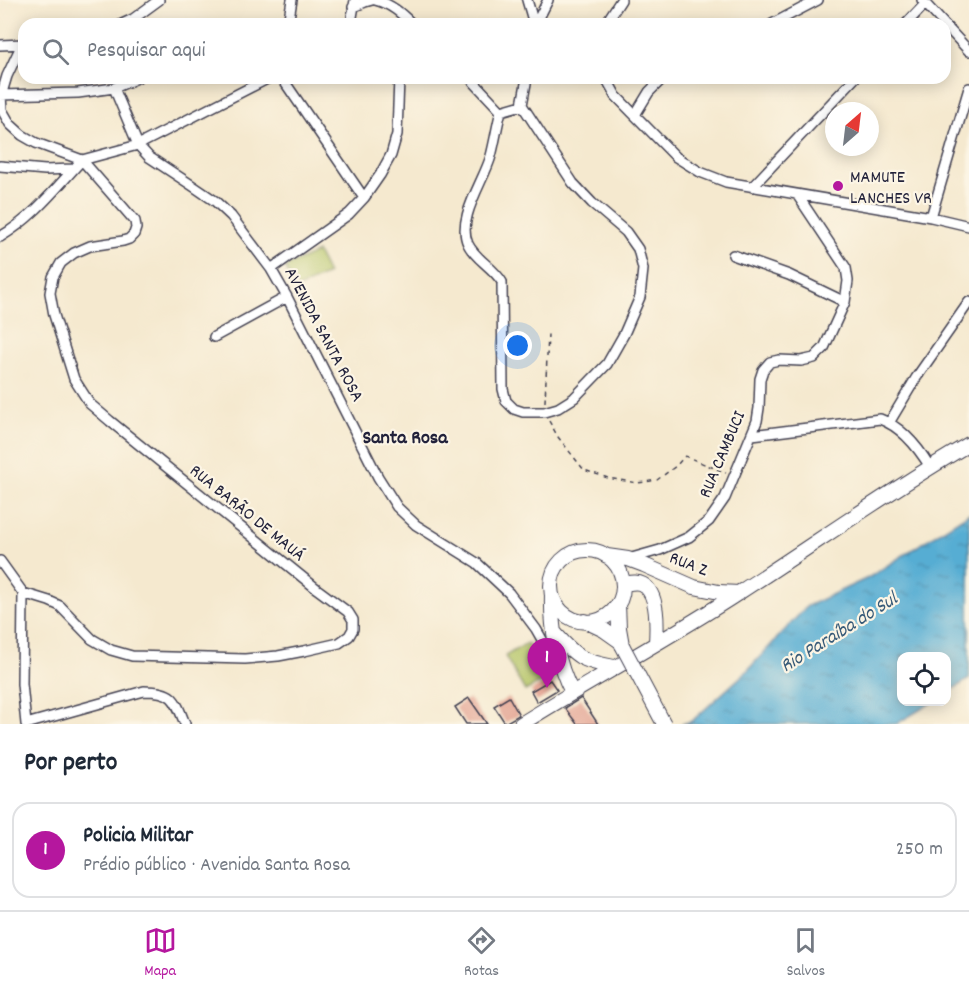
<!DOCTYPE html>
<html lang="pt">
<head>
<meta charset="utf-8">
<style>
  :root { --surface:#fff; --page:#f2f2f3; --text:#1f2937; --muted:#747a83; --line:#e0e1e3; --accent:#b5179e }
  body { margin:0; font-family:Dekko,sans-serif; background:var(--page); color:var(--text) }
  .controls { position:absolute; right:18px; bottom:18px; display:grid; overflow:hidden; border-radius:12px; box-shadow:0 3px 15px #0003 }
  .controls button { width:54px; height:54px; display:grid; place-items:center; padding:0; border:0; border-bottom:2px solid var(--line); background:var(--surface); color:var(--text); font:30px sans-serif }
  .compass { position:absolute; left:825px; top:102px; width:54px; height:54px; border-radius:50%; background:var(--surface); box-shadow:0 3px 15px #0003; rotate:28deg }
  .you { position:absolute; left:518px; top:346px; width:21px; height:21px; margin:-15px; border:4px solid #fff; border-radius:50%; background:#1a73e8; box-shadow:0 0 0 9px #1a73e833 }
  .badge { display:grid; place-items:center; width:39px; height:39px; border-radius:50%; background:var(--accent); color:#fff; font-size:20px; font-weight:700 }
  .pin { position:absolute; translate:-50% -50px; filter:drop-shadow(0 2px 3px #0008) }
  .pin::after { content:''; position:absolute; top:32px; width:21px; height:18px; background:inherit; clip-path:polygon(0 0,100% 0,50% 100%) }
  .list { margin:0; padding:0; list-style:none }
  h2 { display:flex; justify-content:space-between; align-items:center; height:78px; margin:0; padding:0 24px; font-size:26px }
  h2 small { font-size:20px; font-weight:400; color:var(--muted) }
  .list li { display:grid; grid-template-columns:39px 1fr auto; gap:18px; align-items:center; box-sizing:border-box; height:96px; margin:0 12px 12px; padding:0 12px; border:2px solid var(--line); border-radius:18px }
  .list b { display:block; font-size:22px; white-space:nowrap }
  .list p { margin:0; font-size:20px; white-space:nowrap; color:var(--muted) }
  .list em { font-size:20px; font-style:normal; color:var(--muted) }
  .icon { flex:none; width:33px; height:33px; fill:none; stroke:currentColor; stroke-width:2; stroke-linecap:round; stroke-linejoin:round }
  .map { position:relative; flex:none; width:969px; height:724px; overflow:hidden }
  .search { position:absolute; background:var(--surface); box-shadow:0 3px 15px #0003; left:18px; right:18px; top:18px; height:66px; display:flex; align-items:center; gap:15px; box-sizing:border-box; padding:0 21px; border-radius:18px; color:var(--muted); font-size:22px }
  .sheet { height:186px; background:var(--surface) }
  nav { display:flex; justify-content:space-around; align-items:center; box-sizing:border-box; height:84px; border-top:2px solid var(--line); background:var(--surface); font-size:16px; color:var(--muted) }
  nav a { display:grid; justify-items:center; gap:3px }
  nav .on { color:var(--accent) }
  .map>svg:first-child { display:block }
</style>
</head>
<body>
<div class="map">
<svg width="969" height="724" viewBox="0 0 969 724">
  <defs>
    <pattern id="water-ripples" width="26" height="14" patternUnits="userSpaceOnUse" patternTransform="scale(1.5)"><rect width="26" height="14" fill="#57add3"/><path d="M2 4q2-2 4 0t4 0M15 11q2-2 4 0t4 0" fill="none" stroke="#488cac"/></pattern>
  </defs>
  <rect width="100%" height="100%" fill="#fcf5e5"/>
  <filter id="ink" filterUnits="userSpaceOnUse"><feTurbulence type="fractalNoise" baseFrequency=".0167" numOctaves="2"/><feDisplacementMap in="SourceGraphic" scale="12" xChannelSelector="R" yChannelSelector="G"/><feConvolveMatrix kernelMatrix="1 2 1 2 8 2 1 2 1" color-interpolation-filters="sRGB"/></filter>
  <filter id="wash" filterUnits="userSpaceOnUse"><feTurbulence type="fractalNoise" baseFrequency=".008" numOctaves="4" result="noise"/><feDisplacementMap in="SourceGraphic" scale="24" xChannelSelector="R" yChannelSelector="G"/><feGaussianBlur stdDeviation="1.35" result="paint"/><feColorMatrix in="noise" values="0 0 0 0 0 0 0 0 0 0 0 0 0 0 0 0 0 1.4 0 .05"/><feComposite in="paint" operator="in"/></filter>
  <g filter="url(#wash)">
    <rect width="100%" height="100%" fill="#f5e9cf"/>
    <!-- green -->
    <path fill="#b5c568" stroke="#6c7452" stroke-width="1.5" d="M317,252l11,22 -32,15 -11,-22z
      M527,643l20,36 -22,12 -20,-35z"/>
    <!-- water -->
    <path fill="url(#water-ripples)" stroke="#3c6887" stroke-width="1.5" d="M969,513v166l-22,14 -1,-37h-44v46h31l-37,22h-215l11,-3 54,-49 61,-66 61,-28z"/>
    <g id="blocks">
      <!-- building -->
      <path fill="#df9584" d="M550,680l7,10 -20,12 -6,-11z
        M509,697l10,18 -14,8 -11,-17z
        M469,698l18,26h-21l-11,-17z
        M581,698l17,26h-21l-12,-16z"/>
    </g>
  </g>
  <g filter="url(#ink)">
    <use href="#blocks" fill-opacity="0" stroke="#424051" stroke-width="1.5"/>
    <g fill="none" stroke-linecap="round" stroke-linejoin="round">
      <defs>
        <path id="street" d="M375,0c16,4 26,13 37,24
          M527,0l7,24
          M922,0l22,24
          M353,7l12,-5 7,-2
          M122,24l11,-5 26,-19
          M288,24l4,-24
          M353,24l-1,-7 3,-17
          M536,24l12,-24
          M608,24l2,-7 11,-17
          M772,24l46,-24
          M906,24l19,-20
          M945,25l24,26
          M22,44l-15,32 -6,20 1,14 8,14 12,11 14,8 46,17 53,61 1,7 -2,6 -5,5 -6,2 -33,5 -16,7 -13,10 -8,14 -3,16 4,22 20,64 16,25 20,17 207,168 31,23 5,8v9l-4,7 -10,7 -35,8 -26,5 -33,3 -113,-3 -21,-6 -19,-11 -32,-33 -11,-5 -26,-8
          M0,45l24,-1
          M282,78l82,120
          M470,78l31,33
          M606,78l10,18 60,61 24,15 26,10 205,35 38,9
          M114,88l24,57 11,12 44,29 22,15 16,15 40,53 16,28 91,180 19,30 19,18 61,38 32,30 27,36 20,35
          M0,95l78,-2 36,-5 23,-10
          M501,111c-4,15 -6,30 -10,45 -7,25 -35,63 -23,88 7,15 25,23 34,38l1,107 3,12 8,8 9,3h21l14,-4 16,-10 33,-34 17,-30 16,-37 3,-28 -5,-20 -12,-17 -34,-29 -19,-20 -51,-78 5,-27
          M501,111l21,-6
          M635,115l14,-23 14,-14
          M82,160l56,-15 131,-67
          M0,166l45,4 28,-1
          M752,187l103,-109
          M931,217l38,-129
          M0,237c33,-19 57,-50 82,-77
          M733,255l56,20 56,27
          M271,269l78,-55 15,-16 16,-23 11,-20 6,-21 2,-56
          M214,337l73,-40
          M889,423l27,-45 53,-76
          M752,435l128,-16c22,8 38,28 50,48
          M628,559l32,-9 29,-13 20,-16 16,-23 32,-77 2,-13 1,-29 3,-9 7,-8 9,-2 22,1 13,-3 10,-10 21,-46 3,-21 -2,-13 -48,-72
          M0,561l23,32 -1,91 4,40
          M26,724l118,-33c29,0 31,7 41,33"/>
        <path id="secondary" d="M551 586a36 36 0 1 1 72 0a36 36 0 1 1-72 0Z
          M607,556l21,3 16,6 50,22 25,5 20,1
          M624,584c6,-1 13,-3 18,0 17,9 15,43 14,59
          M552,595c-1,31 5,70 20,97
          M618,604l1,24 3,17
          M585,621l19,9 17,12
          M555,633c22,25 27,28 59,34
          M521,724c72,-45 147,-85 219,-132 76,-49 150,-102 229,-148"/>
      </defs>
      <!-- street casing -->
      <use href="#street" stroke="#424051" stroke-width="12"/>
      <!-- secondary casing -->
      <use href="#secondary" stroke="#424051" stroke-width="16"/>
      <!-- path -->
      <path stroke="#424051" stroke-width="1.5" stroke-dasharray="4.5 4.5" stroke-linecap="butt" d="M545,402l3,-68
        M549,421l9,16 26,33 24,8 30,5 19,-3 19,-14 9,-10 41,17"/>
      <!-- street -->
      <use href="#street" stroke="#fff" stroke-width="9"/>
      <!-- secondary -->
      <use href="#secondary" stroke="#fff" stroke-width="14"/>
      <defs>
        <path id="secondary-bridge" d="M622,645l42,79"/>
      </defs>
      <!-- secondary-bridge casing -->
      <use href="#secondary-bridge" stroke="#424051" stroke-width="16" stroke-linecap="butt"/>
      <!-- secondary-bridge -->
      <use href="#secondary-bridge" stroke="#fff" stroke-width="14"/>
    </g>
  </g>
  <!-- markers -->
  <circle fill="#b5179e" stroke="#fcf5e5" stroke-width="2" cx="838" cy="186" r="6"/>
  <g text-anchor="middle" stroke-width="4.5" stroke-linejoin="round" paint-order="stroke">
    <!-- poi labels -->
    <g font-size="18" fill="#22223b" stroke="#fcf5e5" text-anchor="start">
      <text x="850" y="182">MAMUTE<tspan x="850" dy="21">LANCHES VR</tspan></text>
    </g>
    <!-- street labels -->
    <g font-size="18" fill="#22223b" stroke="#fcf5e5">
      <text transform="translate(325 334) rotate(62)" y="6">AVENIDA SANTA ROSA</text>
      <text transform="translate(721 454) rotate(-67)" y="6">RUA CAMBUCI</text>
      <text transform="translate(248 512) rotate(39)" y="6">RUA BARÃO DE MAUÁ</text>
      <text transform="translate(689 563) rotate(21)" y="6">RUA Z</text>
    </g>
    <!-- neighbourhood labels -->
    <g font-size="20" font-weight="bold" fill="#22223b" stroke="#fcf5e5">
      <text x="405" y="443">Santa Rosa</text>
    </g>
    <!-- water labels -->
    <g font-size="20" font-style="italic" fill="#375a78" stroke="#fcf5e5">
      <text transform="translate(838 631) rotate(-32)" y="7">Rio Paraíba do Sul</text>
    </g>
  </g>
</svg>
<div class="controls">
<button><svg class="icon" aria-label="locate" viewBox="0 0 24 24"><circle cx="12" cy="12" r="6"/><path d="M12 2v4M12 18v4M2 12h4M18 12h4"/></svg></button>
</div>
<svg class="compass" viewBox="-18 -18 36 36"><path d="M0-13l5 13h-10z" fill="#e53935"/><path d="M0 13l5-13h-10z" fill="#747a83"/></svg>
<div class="you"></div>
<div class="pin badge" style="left:547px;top:688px">1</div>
<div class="search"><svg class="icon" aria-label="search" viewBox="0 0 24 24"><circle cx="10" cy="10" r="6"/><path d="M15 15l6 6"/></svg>Pesquisar aqui</div>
</div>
<section class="sheet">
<h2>Por perto<small></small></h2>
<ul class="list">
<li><span class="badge">1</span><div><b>Policia Militar</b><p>Prédio público · Avenida Santa Rosa</p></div><em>250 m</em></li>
</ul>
</section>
<nav>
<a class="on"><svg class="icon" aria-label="map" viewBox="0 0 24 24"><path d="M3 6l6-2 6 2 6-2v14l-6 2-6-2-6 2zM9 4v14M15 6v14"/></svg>Mapa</a>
<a><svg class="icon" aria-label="directions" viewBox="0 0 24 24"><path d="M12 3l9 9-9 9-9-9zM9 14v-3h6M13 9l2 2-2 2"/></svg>Rotas</a>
<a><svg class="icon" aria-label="saved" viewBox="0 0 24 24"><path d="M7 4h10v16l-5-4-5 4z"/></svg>Salvos</a>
</nav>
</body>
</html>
